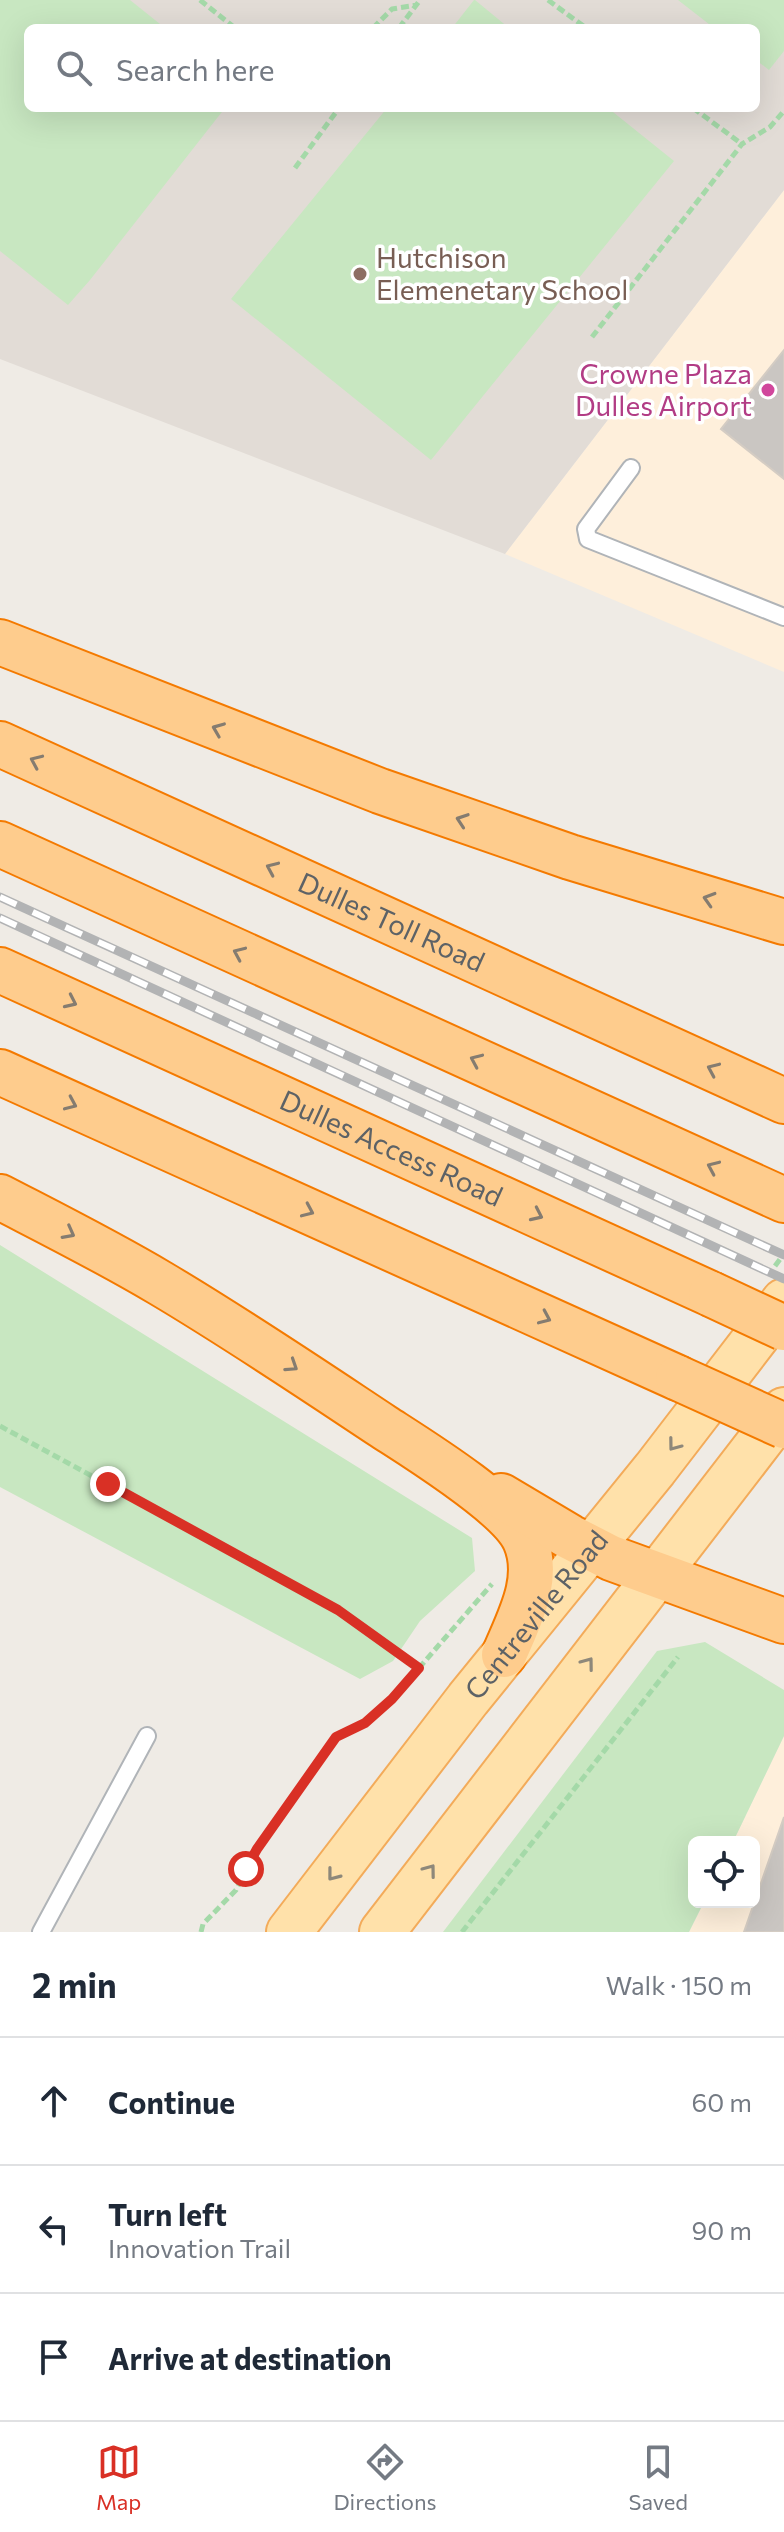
<!DOCTYPE html>
<html lang="en">
<head>
<meta charset="utf-8">
<style>
  :root { --surface:#fff; --page:#f2f2f3; --text:#1f2937; --muted:#747a83; --line:#e0e1e3; --accent:#d93025 }
  body { margin:0; font-family:Commissioner,sans-serif; background:var(--page); color:var(--text) }
  .controls { position:absolute; right:24px; bottom:24px; display:grid; overflow:hidden; border-radius:12px; box-shadow:0 8px 32px #0002 }
  .controls button { width:72px; height:72px; display:grid; place-items:center; padding:0; border:0; border-bottom:2px solid var(--line); background:var(--surface); color:var(--text); font:40px sans-serif }
  .stop { position:absolute; width:24px; height:24px; margin:-18px; border:6px solid #d93025; border-radius:50%; background:#fff }
  .stop.end { background:#d93025; border-color:#fff; box-shadow:0 2px 8px #0008 }
  .list { margin:0; padding:0; list-style:none }
  h2 { display:flex; justify-content:space-between; align-items:center; height:104px; margin:0; padding:0 32px; font-size:34px }
  h2 small { font-size:26px; font-weight:400; color:var(--muted) }
  .list li { display:grid; grid-template-columns:52px 1fr auto; gap:24px; align-items:center; box-sizing:border-box; height:128px; padding:0 32px; border-top:2px solid var(--line) }
  .list b { display:block; font-size:30px; white-space:nowrap }
  .list p { margin:0; font-size:26px; white-space:nowrap; color:var(--muted) }
  .list em { font-size:26px; font-style:normal; color:var(--muted) }
  .icon { flex:none; width:44px; height:44px; fill:none; stroke:currentColor; stroke-width:2; stroke-linecap:round; stroke-linejoin:round }
  .map { position:relative; flex:none; width:784px; height:1932px; overflow:hidden }
  .search { position:absolute; background:var(--surface); box-shadow:0 8px 32px #0002; left:24px; right:24px; top:24px; height:88px; display:flex; align-items:center; gap:20px; box-sizing:border-box; padding:0 28px; border-radius:12px; color:var(--muted); font-size:30px }
  .sheet { height:488px; background:var(--surface) }
  nav { display:flex; justify-content:space-around; align-items:center; box-sizing:border-box; height:112px; border-top:2px solid var(--line); background:var(--surface); font-size:22px; color:var(--muted) }
  nav a { display:grid; justify-items:center; gap:4px }
  nav .on { color:var(--accent) }
  .map>svg:first-child { display:block }
</style>
</head>
<body>
<div class="map">
<svg width="784" height="1932" viewBox="0 0 784 1932">
  <rect width="100%" height="100%" fill="#efebe5"/>
  <!-- commercial -->
  <path fill="#feefdb" d="M784,190v482l-279,-118z
    M784,1736v196h-95l15,-30h50v-60h-21z"/>
  <!-- education -->
  <path fill="#e2dcd6" fill-rule="evenodd" d="M0,0h784v190l-279,364 -505,-195zM28,28h728v80h-728z"/>
  <!-- green -->
  <path fill="#c8e7c1" d="M0,0h130l35,28h-137v80h197l-135,172 -22,25 -68,-54z
    M474,0h1l34,28h-57z
    M678,0h106v51l-15,19 -13,-10v-32h-42z
    M387,108h221l66,53 -243,299 -200,-161z
    M0,1245l472,293 3,33 -55,50 -27,40 -33,18 -360,-192z
    M705,1642l79,48v46l-51,106h-39v60h10l-15,30h-246l214,-281z"/>
  <!-- building -->
  <path fill="#cac6c2" stroke="#d4ccc3" stroke-width="2" d="M784,350v129l-63,-50z
    M784,1817v115h-40z"/>
  <g fill="none" stroke-linecap="round" stroke-linejoin="round">
    <defs>
      <path id="service" d="M631,468l-45,61 2,10 196,78
        M41,1932l106,-196"/>
      <g id="primary">
        <path id="s1" d="M289,1932l179,-233 187,-230 129,-168"/>
        <path d="M382,1932l402,-522"/>
      </g>
      <g id="motorway">
        <path d="M0,642l380,149 190,66 214,65"/>
        <path id="s2" d="M0,744l784,357"/>
        <path d="M0,844l784,356"/>
        <path id="s3" d="M0,970l711,324"/>
        <path d="M0,1072l678,306"/>
        <path d="M0,1197c54,28 108,55 160,86 76,45 150,95 224,144 34,22 125,78 141,113 17,39 -6,79 -21,115"/>
        <path d="M501,1496l69,41 41,21 173,63"/>
      </g>
    </defs>
    <!-- service casing -->
    <use href="#service" stroke="#b0b4b8" stroke-width="20"/>
    <!-- primary casing -->
    <use href="#primary" stroke="#f3ab5a" stroke-width="48"/>
    <!-- motorway casing -->
    <use href="#motorway" stroke="#f47a00" stroke-width="48"/>
    <!-- path -->
    <path stroke="#a4d9a8" stroke-width="5" stroke-dasharray="8 4" stroke-linecap="butt" d="M200,0l35,28
      M548,0l38,28
      M373,28l19,-19 25,-4
      M399,28l21,-28
      M693,108l49,36
      M295,168l44,-60
      M592,337l150,-193 28,-17 14,-16
      M775,1266l9,-12
      M0,1426l338,184 81,58
      M201,1932l2,-8 33,-34 21,-41 79,-112 29,-14 27,-24 100,-115
      M462,1932l216,-275"/>
    <!-- service -->
    <use href="#service" stroke="#fff" stroke-width="16"/>
    <!-- primary -->
    <use href="#primary" stroke="#ffe1aa" stroke-width="44"/>
    <!-- motorway -->
    <use href="#motorway" stroke="#fecc8d" stroke-width="44"/>
    <defs>
      <path id="rail" d="M0,897l784,358
        M0,918l784,361"/>
    </defs>
    <!-- rail casing -->
    <use href="#rail" stroke="#b2b3b4" stroke-width="9"/>
    <!-- rail -->
    <use href="#rail" stroke="#fff" stroke-width="6" stroke-dasharray="18" stroke-linecap="butt"/>
    <defs>
      <path id="motorway-bridge" d="M711,1294l73,34
        M678,1378l106,48"/>
    </defs>
    <!-- motorway-bridge casing -->
    <use href="#motorway-bridge" stroke="#f47a00" stroke-width="48" stroke-linecap="butt"/>
    <!-- motorway-bridge -->
    <use href="#motorway-bridge" stroke="#fecc8d" stroke-width="44"/>
  </g>
  <!-- one-way arrows -->
  <defs><path id="oneway-chevron" d="M-2-3.5L2.5 0L-2 3.5" fill="none" stroke-width="1.6" stroke-linecap="round" stroke-linejoin="round" transform="scale(2)"/></defs>
  <g stroke="#857c70">
    <use href="#oneway-chevron" transform="translate(218 729) rotate(-158)"/>
    <use href="#oneway-chevron" transform="translate(36 761) rotate(-156)"/>
    <use href="#oneway-chevron" transform="translate(462 820) rotate(-161)"/>
    <use href="#oneway-chevron" transform="translate(272 868) rotate(-156)"/>
    <use href="#oneway-chevron" transform="translate(709 899) rotate(-163)"/>
    <use href="#oneway-chevron" transform="translate(239 953) rotate(-156)"/>
    <use href="#oneway-chevron" transform="translate(71 1002) rotate(25)"/>
    <use href="#oneway-chevron" transform="translate(476 1060) rotate(-156)"/>
    <use href="#oneway-chevron" transform="translate(713 1069) rotate(-156)"/>
    <use href="#oneway-chevron" transform="translate(71 1104) rotate(24)"/>
    <use href="#oneway-chevron" transform="translate(713 1167) rotate(-156)"/>
    <use href="#oneway-chevron" transform="translate(308 1211) rotate(24)"/>
    <use href="#oneway-chevron" transform="translate(537 1215) rotate(25)"/>
    <use href="#oneway-chevron" transform="translate(69 1233) rotate(28)"/>
    <use href="#oneway-chevron" transform="translate(545 1318) rotate(24)"/>
    <use href="#oneway-chevron" transform="translate(292 1366) rotate(33)"/>
  </g>
  <g stroke="#8e887a">
    <use href="#oneway-chevron" transform="translate(674 1445) rotate(127)"/>
    <use href="#oneway-chevron" transform="translate(588 1663) rotate(-53)"/>
    <use href="#oneway-chevron" transform="translate(430 1870) rotate(-53)"/>
    <use href="#oneway-chevron" transform="translate(333 1875) rotate(128)"/>
  </g>
  <g fill="none" stroke-linecap="round" stroke-linejoin="round">
    <!-- route -->
    <path stroke="#d93025" stroke-width="10" d="M108,1484l230,126 81,58 -27,31 -27,24 -29,14 -79,112 -11,20"/>
  </g>
  <!-- markers -->
  <circle fill="#8d6e63" stroke="#fff" stroke-width="3" cx="360" cy="274" r="8"/>
  <circle fill="#d1479c" stroke="#fff" stroke-width="3" cx="768" cy="390" r="8"/>
  <g text-anchor="middle" stroke-width="7" stroke-linejoin="round" paint-order="stroke">
    <!-- education labels -->
    <g font-size="28" fill="#785e54" stroke="#fff" text-anchor="start">
      <text x="376" y="268">Hutchison<tspan x="376" dy="32">Elemenetary School</tspan></text>
    </g>
    <!-- hotel labels -->
    <g font-size="28" fill="#b23c85" stroke="#fff" text-anchor="end">
      <text x="752" y="384">Crowne Plaza<tspan x="752" dy="32">Dulles Airport</tspan></text>
    </g>
    <!-- street labels -->
    <g font-size="28" fill="#5d6266" stroke="#fff">
      <text dy="10" stroke="none"><textPath href="#s2" startOffset="430">Dulles Toll Road</textPath></text>
      <text dy="10" stroke="none"><textPath href="#s3" startOffset="430">Dulles Access Road</textPath></text>
      <text dy="10" stroke="none"><textPath href="#s1" startOffset="402">Centreville Road</textPath></text>
    </g>
  </g>
</svg>
<div class="controls">
<button><svg class="icon" aria-label="locate" viewBox="0 0 24 24"><circle cx="12" cy="12" r="6"/><path d="M12 2v4M12 18v4M2 12h4M18 12h4"/></svg></button>
</div>
<div class="stop" style="left:246px;top:1869px"></div>
<div class="stop end" style="left:108px;top:1484px"></div>
<div class="search"><svg class="icon" aria-label="search" viewBox="0 0 24 24"><circle cx="10" cy="10" r="6"/><path d="M15 15l6 6"/></svg>Search here</div>
</div>
<section class="sheet">
<h2>2 min<small>Walk · 150 m</small></h2>
<ul class="list">
<li><svg class="icon" aria-label="ahead" viewBox="0 0 24 24"><path d="M12 20V5M6 11l6-6 6 6"/></svg><div><b>Continue</b></div><em>60 m</em></li>
<li><svg class="icon" aria-label="left" viewBox="0 0 24 24"><path d="M17 20v-9H6M10 6l-5 5 5 5"/></svg><div><b>Turn left</b><p>Innovation Trail</p></div><em>90 m</em></li>
<li><svg class="icon" aria-label="arrive" viewBox="0 0 24 24"><path d="M6 21V4h12l-3 4 3 4H6"/></svg><div><b>Arrive at destination</b></div></li>
</ul>
</section>
<nav>
<a class="on"><svg class="icon" aria-label="map" viewBox="0 0 24 24"><path d="M3 6l6-2 6 2 6-2v14l-6 2-6-2-6 2zM9 4v14M15 6v14"/></svg>Map</a>
<a><svg class="icon" aria-label="directions" viewBox="0 0 24 24"><path d="M12 3l9 9-9 9-9-9zM9 14v-3h6M13 9l2 2-2 2"/></svg>Directions</a>
<a><svg class="icon" aria-label="saved" viewBox="0 0 24 24"><path d="M7 4h10v16l-5-4-5 4z"/></svg>Saved</a>
</nav>
</body>
</html>
